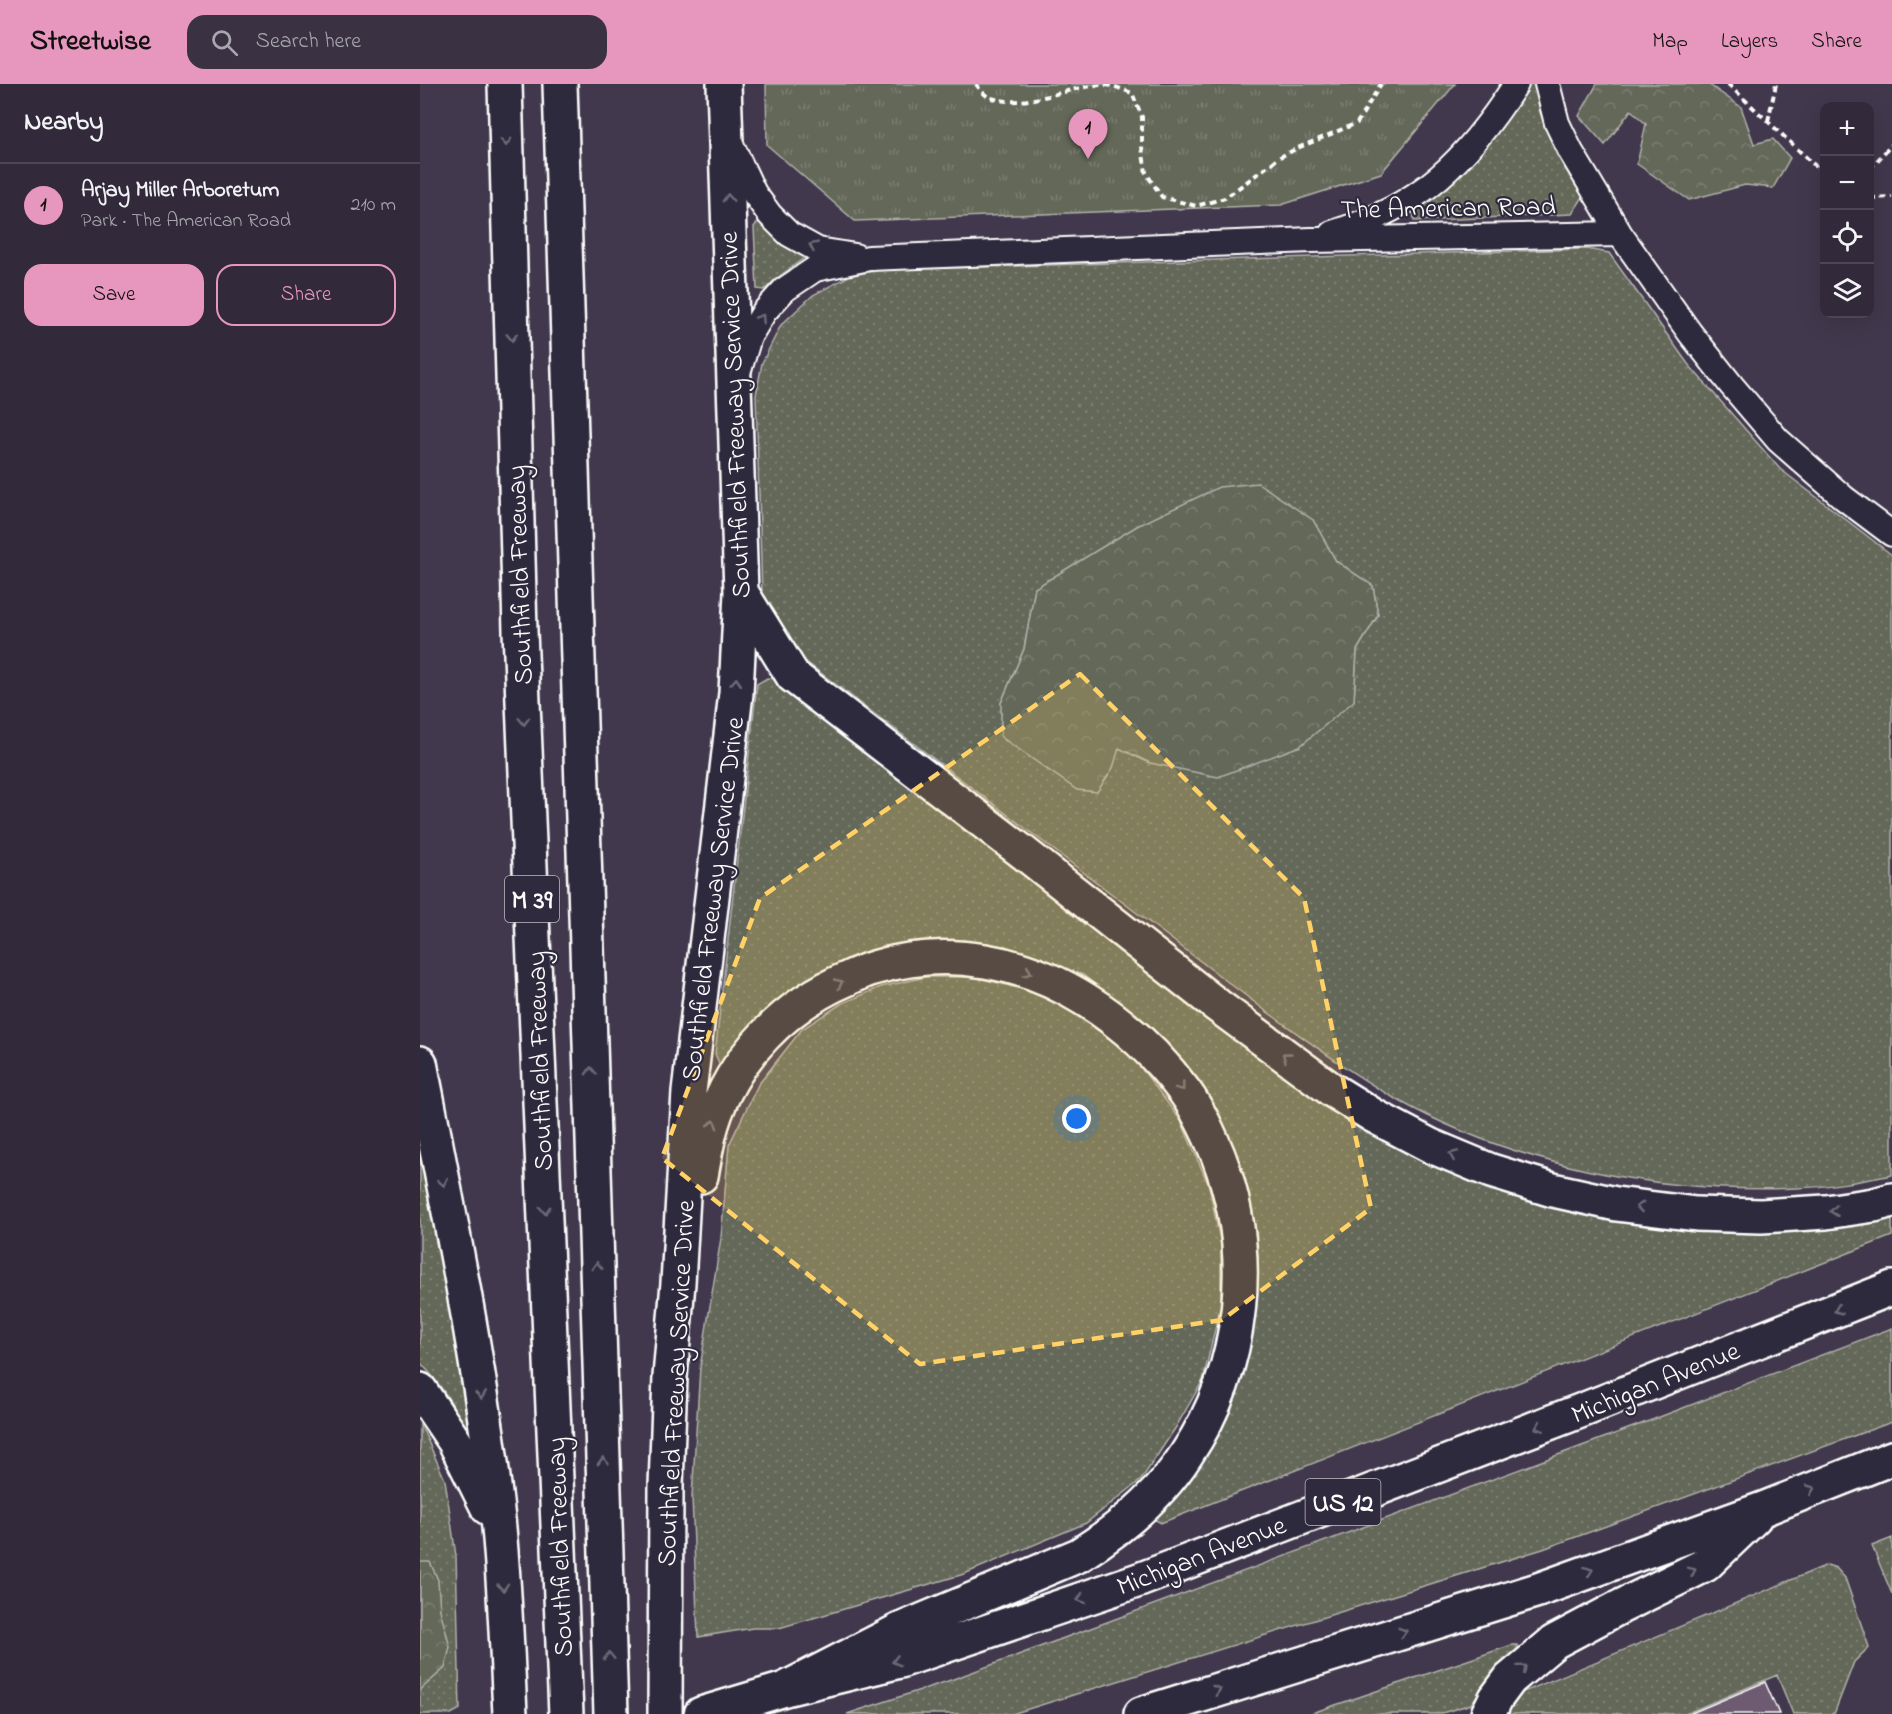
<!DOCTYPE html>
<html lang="en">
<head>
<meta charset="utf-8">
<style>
  :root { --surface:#322a3a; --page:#3a3242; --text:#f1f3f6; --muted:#a8a7af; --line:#4d4654; --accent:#e797bd }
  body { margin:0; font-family:"Indie Flower",sans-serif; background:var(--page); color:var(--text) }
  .controls { position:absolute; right:18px; top:18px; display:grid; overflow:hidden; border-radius:12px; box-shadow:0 6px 24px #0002 }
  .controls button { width:54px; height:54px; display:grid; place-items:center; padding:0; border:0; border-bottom:2px solid var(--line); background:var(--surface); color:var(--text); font:30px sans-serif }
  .you { position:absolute; left:657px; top:1035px; width:21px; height:21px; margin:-15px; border:4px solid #fff; border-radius:50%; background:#1a73e8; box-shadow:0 0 0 9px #1a73e833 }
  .badge { display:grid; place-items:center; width:39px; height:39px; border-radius:50%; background:var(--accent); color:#111; font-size:20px; font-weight:700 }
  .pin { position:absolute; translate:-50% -50px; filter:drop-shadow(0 2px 3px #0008) }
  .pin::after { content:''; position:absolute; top:32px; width:21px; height:18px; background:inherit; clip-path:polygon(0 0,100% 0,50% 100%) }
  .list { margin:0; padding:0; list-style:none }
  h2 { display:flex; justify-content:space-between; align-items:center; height:78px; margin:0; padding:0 24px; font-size:26px }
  h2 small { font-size:20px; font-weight:400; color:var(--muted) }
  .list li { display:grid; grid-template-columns:39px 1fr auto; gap:18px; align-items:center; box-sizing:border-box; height:84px; padding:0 24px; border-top:2px solid var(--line) }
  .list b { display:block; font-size:22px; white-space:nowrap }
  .list p { margin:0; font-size:20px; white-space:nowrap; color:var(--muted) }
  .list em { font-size:20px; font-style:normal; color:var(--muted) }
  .actions { display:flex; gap:12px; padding:18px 24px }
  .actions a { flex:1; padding:14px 0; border:2px solid var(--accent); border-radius:18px; text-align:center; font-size:21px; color:var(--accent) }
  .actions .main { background:var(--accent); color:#111 }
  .icon { flex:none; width:33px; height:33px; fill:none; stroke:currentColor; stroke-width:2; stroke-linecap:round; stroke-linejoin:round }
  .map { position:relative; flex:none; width:1472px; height:1630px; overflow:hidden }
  header { display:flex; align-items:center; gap:36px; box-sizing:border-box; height:84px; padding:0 30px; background:var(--accent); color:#111 }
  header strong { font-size:28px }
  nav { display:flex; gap:33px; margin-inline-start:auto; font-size:21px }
  .search { width:420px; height:54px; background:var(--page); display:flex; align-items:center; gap:15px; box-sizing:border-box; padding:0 21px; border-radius:18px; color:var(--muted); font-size:22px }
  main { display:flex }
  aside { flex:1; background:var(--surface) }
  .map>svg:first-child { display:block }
</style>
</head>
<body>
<header>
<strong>Streetwise</strong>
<div class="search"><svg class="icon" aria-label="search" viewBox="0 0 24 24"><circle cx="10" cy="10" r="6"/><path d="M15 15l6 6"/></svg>Search here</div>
<nav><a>Map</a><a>Layers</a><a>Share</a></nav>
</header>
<main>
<aside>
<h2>Nearby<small></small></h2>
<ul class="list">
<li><span class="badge">1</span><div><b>Arjay Miller Arboretum</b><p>Park · The American Road</p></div><em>210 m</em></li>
</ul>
<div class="actions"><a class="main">Save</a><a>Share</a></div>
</aside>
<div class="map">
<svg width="1472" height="1630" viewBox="0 0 1472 1630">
  <defs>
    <pattern id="grass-dots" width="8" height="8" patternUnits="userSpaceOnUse" patternTransform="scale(1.5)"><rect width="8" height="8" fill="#646759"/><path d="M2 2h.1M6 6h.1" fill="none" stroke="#7b7e72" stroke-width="1.8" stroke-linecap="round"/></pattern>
    <pattern id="forest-crowns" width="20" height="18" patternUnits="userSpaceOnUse" patternTransform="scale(1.5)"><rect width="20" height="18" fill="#646759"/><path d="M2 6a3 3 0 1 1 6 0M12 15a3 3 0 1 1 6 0" fill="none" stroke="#7b7e72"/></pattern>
    <pattern id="park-tufts" width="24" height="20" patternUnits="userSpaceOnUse" patternTransform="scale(1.5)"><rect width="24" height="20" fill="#646759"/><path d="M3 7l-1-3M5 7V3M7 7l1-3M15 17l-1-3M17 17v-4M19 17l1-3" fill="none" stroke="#7b7e72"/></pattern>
  </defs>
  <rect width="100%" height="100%" fill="#42384d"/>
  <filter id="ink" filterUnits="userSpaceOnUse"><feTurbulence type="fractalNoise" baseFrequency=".0167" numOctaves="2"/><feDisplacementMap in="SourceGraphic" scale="12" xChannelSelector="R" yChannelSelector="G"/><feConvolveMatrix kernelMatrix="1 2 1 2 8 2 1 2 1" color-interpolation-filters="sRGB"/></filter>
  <g filter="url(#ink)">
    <!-- grass -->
    <path fill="url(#grass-dots)" stroke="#b2b3ac" stroke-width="1.5" fill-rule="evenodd" d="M1104,0h13l3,28 16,42 27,43 -11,17 -158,7 -1,-15 51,-35 26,-32z
      M340,138l44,31v5l-27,20 -13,12 -7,-1 -3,-62 3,-4z
      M1166,165l23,4 79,111 92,105 112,86v620c-31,6 -63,12 -95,13 -137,6 -282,-22 -403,-90 -45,-26 -86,-57 -128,-87l-457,-347 -26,-20 -21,-50 -6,-199 6,-32 19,-38 32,-30 36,-19 30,-6zM893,436l23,41 37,25 5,29 -21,35 -3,51 -204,62 -31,-15 -118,-45 23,-54 11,-61z
      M347,594l8,1 561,424 212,92 344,12v29l-731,287 -13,-7 99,-163 11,-70 -10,-93 -40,-95 -62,-70 -63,-50 -78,-29 -70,-5 -57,10 -148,110 -11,2 -4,-9 42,-370z
      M506,893h48l52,13 38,17 66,46 51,68 28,65 12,59v59l-18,76 -27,47 -35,53 -55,43 -122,51 -185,54h-26l-55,9 -6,-140 8,-129 21,-130 8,-93 29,-60 44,-56 39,-25 40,-17z
      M0,1053l33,169 19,136c-11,-9 -13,-25 -20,-38 -9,-15 -20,-29 -32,-42z
      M1472,1244v94l-349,127 -531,165h-165l101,-33 688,-255z
      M0,1339l25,57 11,76 4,153 -9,5h-31z
      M1472,1454v56l-20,-48z
      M1407,1481l9,3 9,10 24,69 -15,15 -20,52h-41l-16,-39 -92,39h-183l12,-18z
      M1092,1561h5l1,4 -23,22 -24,33 -32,10h-130z"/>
    <!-- forest -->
    <path fill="url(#forest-crowns)" stroke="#b2b3ac" stroke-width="1.5" d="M1177,0h111l33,23 13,37 19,-5 17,19 -17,30 -28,-3 -56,15 -52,-36 9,-40 -15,-14 -26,35 -26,-29z
      M838,399l55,37 23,41 37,25 5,29 -21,35 -3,51 -54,45 -82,31 -68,-14 -31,-15 -6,20 -16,24 -20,-2 -76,-53v-34l23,-54 11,-61 102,-62 82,-39z
      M0,1478h10l8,18 2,30 10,37 -5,21 -25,22z"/>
    <!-- park -->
    <path fill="url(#park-tufts)" stroke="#b2b3ac" stroke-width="1.5" d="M346,0h689l-74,89 -100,32 -426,16 -88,-76z"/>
    <!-- building -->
    <path fill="#6e5a71" stroke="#fff" stroke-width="1.5" d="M1345,1598l14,32h-90z"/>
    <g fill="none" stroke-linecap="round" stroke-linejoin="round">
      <defs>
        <path id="street" d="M1127,0l10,39 14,29 49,82
          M310,58l24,51 16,22 19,19 29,16 37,6
          M912,149c89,-26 135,-73 184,-149
          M320,283l9,-30 15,-25 20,-22 31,-21 54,-11 442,-18 309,-6 70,99 42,53 46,54 66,58 48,36"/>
        <path id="primary" d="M321,508l52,84 231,177 194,153 114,84 42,26 57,30 60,25 62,19 63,14 80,10 65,2 65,-4 48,-7 18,-5
          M0,979c30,154 62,308 79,465 6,62 8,124 11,186
          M281,1092c3,-17 6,-35 11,-52 20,-66 74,-120 137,-146 9,-4 19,-9 28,-11 72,-21 147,-6 209,33 40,25 71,54 99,92 14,19 24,42 33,63 38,98 27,212 -32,300 -27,42 -66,74 -107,100l-179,75 -115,59
          M0,1306l35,52 33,66
          M245,1630l1,-228 4,-109 8,-94 11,-191 47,-399 5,-101 -17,-508
          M281,1630l84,-25 115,-28 239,-81 449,-172 304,-120
          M721,1630l397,-124 225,-81 129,-51
          M1068,1630l8,-16 14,-19 44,-37 64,-34 87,-43 50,-48"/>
        <path id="highway" d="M85,0l15,547 46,1083
          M140,0l51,1630"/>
      </defs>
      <!-- street casing -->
      <use href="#street" stroke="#fff" stroke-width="28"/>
      <!-- primary casing -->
      <use href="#primary" stroke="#fff" stroke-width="38"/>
      <!-- highway casing -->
      <use href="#highway" stroke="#fff" stroke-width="38"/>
      <!-- path -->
      <path stroke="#fff" stroke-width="4" stroke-dasharray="6 4.5" stroke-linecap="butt" d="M556,0c3,4 8,11 13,13 38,14 78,-12 116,-12 8,0 18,5 27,8l10,24v30l4,26 16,24 34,9 29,-8 55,-41 20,-10 57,-24 24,-39
        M1308,0l96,90
        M1348,37l8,-37
        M1450,85l22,-25
        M1450,114l22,-1"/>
      <!-- street -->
      <use href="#street" stroke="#2f2a3d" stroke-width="24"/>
      <!-- primary -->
      <use href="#primary" stroke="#2f2a3d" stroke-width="33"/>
      <!-- highway -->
      <use href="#highway" stroke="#2f2a3d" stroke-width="33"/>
    </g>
    <!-- one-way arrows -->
    <defs><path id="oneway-chevron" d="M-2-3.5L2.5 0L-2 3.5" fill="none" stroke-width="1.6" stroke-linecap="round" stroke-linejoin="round" transform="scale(1.5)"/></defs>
    <g stroke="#6d6a77">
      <use href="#oneway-chevron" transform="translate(86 58) rotate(88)"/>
      <use href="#oneway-chevron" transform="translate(308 114) rotate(-92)"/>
      <use href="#oneway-chevron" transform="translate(393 162) rotate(-155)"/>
      <use href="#oneway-chevron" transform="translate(341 234) rotate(-56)"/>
      <use href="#oneway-chevron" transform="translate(92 253) rotate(88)"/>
      <use href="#oneway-chevron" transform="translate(316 598) rotate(-87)"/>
      <use href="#oneway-chevron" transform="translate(104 637) rotate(88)"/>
      <use href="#oneway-chevron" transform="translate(608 888) rotate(21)"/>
      <use href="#oneway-chevron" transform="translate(419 899) rotate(-25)"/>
      <use href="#oneway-chevron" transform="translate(866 972) rotate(-144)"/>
      <use href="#oneway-chevron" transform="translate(171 987) rotate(-92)"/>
      <use href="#oneway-chevron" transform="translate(761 1003) rotate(52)"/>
      <use href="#oneway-chevron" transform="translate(293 1040) rotate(-73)"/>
      <use href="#oneway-chevron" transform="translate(1033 1071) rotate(-157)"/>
      <use href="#oneway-chevron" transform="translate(23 1098) rotate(79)"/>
      <use href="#oneway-chevron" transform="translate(1220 1123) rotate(-173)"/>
      <use href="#oneway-chevron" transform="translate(125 1126) rotate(88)"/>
      <use href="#oneway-chevron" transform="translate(1414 1127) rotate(173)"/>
      <use href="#oneway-chevron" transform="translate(177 1182) rotate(-92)"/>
      <use href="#oneway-chevron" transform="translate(1418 1226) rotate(158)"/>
      <use href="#oneway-chevron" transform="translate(61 1311) rotate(82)"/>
      <use href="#oneway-chevron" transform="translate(1119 1343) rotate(159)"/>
      <use href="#oneway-chevron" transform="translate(183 1377) rotate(-92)"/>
      <use href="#oneway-chevron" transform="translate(1391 1405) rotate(-22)"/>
      <use href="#oneway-chevron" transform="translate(1169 1487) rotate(-20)"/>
      <use href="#oneway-chevron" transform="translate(1272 1487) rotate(-26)"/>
      <use href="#oneway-chevron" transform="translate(83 1503) rotate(86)"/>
      <use href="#oneway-chevron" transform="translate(661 1515) rotate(161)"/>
      <use href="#oneway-chevron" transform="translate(983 1548) rotate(-17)"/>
      <use href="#oneway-chevron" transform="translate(189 1572) rotate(-92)"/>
      <use href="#oneway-chevron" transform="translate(476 1577) rotate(165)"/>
      <use href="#oneway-chevron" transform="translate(1103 1584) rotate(-40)"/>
      <use href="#oneway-chevron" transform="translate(797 1606) rotate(-17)"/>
    </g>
  </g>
  <!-- marked area -->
  <path fill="#ffd166" fill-opacity="0.2" stroke="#ffd166" stroke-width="4.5" stroke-dasharray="12 8" stroke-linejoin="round" d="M660,590l224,224 67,310 -149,112 -302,44 -258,-206 98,-260z"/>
  <g text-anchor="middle" stroke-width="4.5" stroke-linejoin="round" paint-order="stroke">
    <!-- shield labels -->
    <g fill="#2f2a3d" stroke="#c1bfc5" stroke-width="1.5">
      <rect x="85" y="792" width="54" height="46" rx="4.5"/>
      <rect x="885.5" y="1395" width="75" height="46" rx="4.5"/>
    </g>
    <g font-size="26" font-weight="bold" fill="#fff">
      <text x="112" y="824">M 39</text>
      <text x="923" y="1427">US 12</text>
    </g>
    <!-- street labels -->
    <g font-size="27" fill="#fff" stroke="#2f2a3d">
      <text transform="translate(1028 123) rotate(-1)" y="9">The American Road</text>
      <text transform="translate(314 331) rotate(-92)" y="9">Southfield Freeway Service Drive</text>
      <text transform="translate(99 491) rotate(-92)" y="9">Southfield Freeway</text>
      <text transform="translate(292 815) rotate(-83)" y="9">Southfield Freeway Service Drive</text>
      <text transform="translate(119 977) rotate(-92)" y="9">Southfield Freeway</text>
      <text transform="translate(1235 1298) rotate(-22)" y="9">Michigan Avenue</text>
      <text transform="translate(255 1299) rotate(-87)" y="9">Southfield Freeway Service Drive</text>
      <text transform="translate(139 1463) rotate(-92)" y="9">Southfield Freeway</text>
      <text transform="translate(781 1471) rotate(-21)" y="9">Michigan Avenue</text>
    </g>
  </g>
</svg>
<div class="controls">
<button>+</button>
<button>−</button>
<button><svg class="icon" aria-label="locate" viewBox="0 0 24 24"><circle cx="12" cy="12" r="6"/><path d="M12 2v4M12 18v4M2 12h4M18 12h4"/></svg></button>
<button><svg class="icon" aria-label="layers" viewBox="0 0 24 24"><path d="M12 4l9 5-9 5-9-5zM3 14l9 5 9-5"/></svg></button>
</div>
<div class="you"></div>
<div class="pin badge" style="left:668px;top:75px">1</div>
</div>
</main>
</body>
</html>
